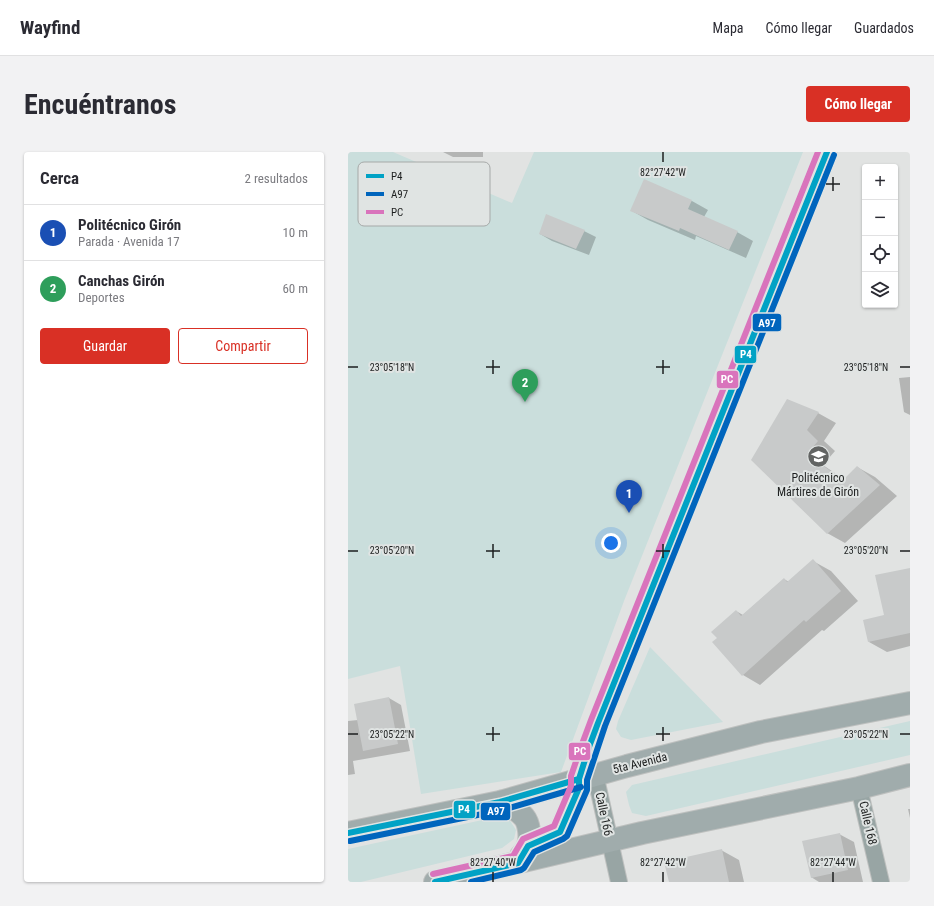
<!DOCTYPE html>
<html lang="es">
<head>
<meta charset="utf-8">
<style>
  :root { --surface:#fff; --page:#f2f2f3; --text:#2b2b33; --muted:#7c7c81; --line:#e1e1e2; --accent:#d93025 }
  body { margin:0; font-family:"Roboto Condensed",sans-serif; background:var(--page); color:var(--text) }
  .controls { position:absolute; right:12px; top:12px; display:grid; overflow:hidden; border-radius:4px; box-shadow:0 1px 3px #0004 }
  .controls button { width:36px; height:36px; display:grid; place-items:center; padding:0; border:0; border-bottom:1px solid var(--line); background:var(--surface); color:var(--text); font:20px sans-serif }
  .you { position:absolute; left:263px; top:391px; width:14px; height:14px; margin:-10px; border:3px solid #fff; border-radius:50%; background:#1a73e8; box-shadow:0 0 0 6px #1a73e833 }
  .badge { display:grid; place-items:center; width:26px; height:26px; border-radius:50%; background:var(--accent); color:#fff; font-size:13px; font-weight:700 }
  .pin { position:absolute; translate:-50% -33px; filter:drop-shadow(0 1px 2px #0008) }
  .pin::after { content:''; position:absolute; top:21px; width:14px; height:12px; background:inherit; clip-path:polygon(0 0,100% 0,50% 100%) }
  .list { margin:0; padding:0; list-style:none }
  h2 { display:flex; justify-content:space-between; align-items:center; height:52px; margin:0; padding:0 16px; font-size:17px }
  h2 small { font-size:13px; font-weight:400; color:var(--muted) }
  .list li { display:grid; grid-template-columns:26px 1fr auto; gap:12px; align-items:center; box-sizing:border-box; height:56px; padding:0 16px; border-top:1px solid var(--line) }
  .list b { display:block; font-size:15px; white-space:nowrap }
  .list p { margin:0; font-size:13px; white-space:nowrap; color:var(--muted) }
  .list em { font-size:13px; font-style:normal; color:var(--muted) }
  .actions { display:flex; gap:8px; padding:12px 16px }
  .actions a { flex:1; padding:9px 0; border:1px solid var(--accent); border-radius:4px; text-align:center; font-size:14px; color:var(--accent) }
  .actions .main { background:var(--accent); color:#fff }
  .icon { flex:none; width:22px; height:22px; fill:none; stroke:currentColor; stroke-width:2; stroke-linecap:round; stroke-linejoin:round }
  .map { position:relative; flex:none; width:562px; height:730px; overflow:hidden; border-radius:4px }
  header { display:flex; align-items:center; gap:24px; box-sizing:border-box; height:56px; padding:0 20px; background:var(--surface); border-bottom:1px solid var(--line) }
  header strong { font-size:19px }
  nav { display:flex; gap:22px; margin-inline-start:auto; font-size:14px }
  .intro { display:flex; align-items:center; justify-content:space-between; box-sizing:border-box; height:96px; padding:0 24px }
  h1 { margin:0; font-size:28px }
  .button { padding:10px 18px; border-radius:4px; background:var(--accent); color:#fff; font-size:14px; font-weight:700 }
  main { display:flex; gap:24px; padding:0 24px }
  aside { flex:1; background:var(--surface); border-radius:4px; box-shadow:0 1px 3px #0004 }
  .map>svg:first-child { display:block }
</style>
</head>
<body>
<header>
<strong>Wayfind</strong>
<nav><a>Mapa</a><a>Cómo llegar</a><a>Guardados</a></nav>
</header>
<div class="intro"><h1>Encuéntranos</h1><a class="button">Cómo llegar</a></div>
<main>
<aside>
<h2>Cerca<small>2 resultados</small></h2>
<ul class="list">
<li><span class="badge" style="background:#1a4fb4">1</span><div><b>Politécnico Girón</b><p>Parada · Avenida 17</p></div><em>10 m</em></li>
<li><span class="badge" style="background:#2e9e5b">2</span><div><b>Canchas Girón</b><p>Deportes</p></div><em>60 m</em></li>
</ul>
<div class="actions"><a class="main">Guardar</a><a>Compartir</a></div>
</aside>
<div class="map">
<svg width="562" height="730" viewBox="0 0 562 730">
  <rect width="100%" height="100%" fill="#e1e3e2"/>
  <!-- green -->
  <path fill="#cadedc" d="M0,0h45l119,51 22,-51h269l-179,449 -63,171 -140,22 -21,-128 -52,13z
    M302,495l73,75 -92,18 -10,-3 -5,-8 2,-8z
    M562,569v34l-264,61 -14,-3 -3,-8 -3,-13 6,-7z
    M139,667h22l7,11 -2,9 -12,9 -141,34h-13v-33z"/>
  <!-- shadow -->
  <path fill="#0003" d="M95,0h40v5h-30z
    M344,49l16,9 -4,7 33,15 16,9 -7,17 -50,-22 -1,4 -47,-20 -16,-9z
    M236,79l12,6 -7,18 -37,-14 -12,-7z
    M562,225v38l-6,-3 -5,-34z
    M440,248l30,13 18,10 -12,18 11,10 -12,14 22,15 12,-13 18,10 22,19 -52,47 -18,-10z
    M465,409l18,10 27,30 -34,30 -2,-1 -62,55 -17,-10 -25,-37 18,-27 7,4 41,-36 5,3z
    M562,417v77l-23,6 -18,-10z
    M41,546l12,7 9,46 -57,10 2,13 -7,1v-54l10,-1z
    M560,657h2v9z
    M491,682l15,8 9,40h-44l-8,-5z
    M373,698l18,10 5,22h-74z"/>
  <!-- building -->
  <path fill="#c8caca" d="M296,27l48,21 -4,9 50,22 -9,19 -49,-22 -1,3 -49,-20z
    M198,62l39,16 -9,19 -37,-15z
    M439,247l32,13 -12,18 11,11 -11,13 36,26 14,-14 23,19 -53,49 -76,-74z
    M465,407l28,32 -35,31 -2,-2 -62,56 -30,-34 5,-4 -6,-6 25,-22 5,6 43,-38 3,4z
    M562,416v65l-42,9 -5,-22 21,-5 -9,-40z
    M41,545l9,47 -35,7 -9,-47z
    M492,681l8,37 -37,8 -9,-37z
    M374,697l7,33h-60l-5,-20z"/>
  <g fill="none" stroke-linecap="round" stroke-linejoin="round">
    <defs>
      <path id="minor" d="M247,622l24,108
        M511,636l22,94"/>
      <path id="tertiary" d="M231,627l10,-32 9,-24 229,-571"/>
      <path id="trunk" d="M155,649c7,5 15,9 21,16 5,6 7,20 4,28 -1,4 -4,8 -7,11
        M0,681l152,-31 127,-36 134,-34 149,-29
        M180,694l32,-14 19,-44v-9
        M87,730l207,-49 217,-45 51,-13"/>
    </defs>
    <!-- minor casing -->
    <use href="#minor" stroke="#bec0bf" stroke-width="18"/>
    <!-- tertiary casing -->
    <use href="#tertiary" stroke="#bec0bf" stroke-width="22"/>
    <!-- trunk casing -->
    <use href="#trunk" stroke="#bec0bf" stroke-width="24"/>
    <!-- minor -->
    <use href="#minor" stroke="#98a5a4" stroke-width="16"/>
    <!-- tertiary -->
    <use href="#tertiary" stroke="#98a5a4" stroke-width="20"/>
    <!-- trunk -->
    <use href="#trunk" stroke="#a0acac" stroke-width="22"/>
    <defs>
      <path id="bus-1" d="M0,681l152,-31 79,-23
        M87,730l83,-19 10,-17 32,-14 19,-44v-9l10,-32 9,-24 229,-571"/>
      <path id="bus-2" d="M2,689l152,-31 79,-23
        M123,730l50,-12 3,-2 10,-16 29,-13 4,-3 20,-46v-10l18,-54 229,-571"/>
      <path id="bus-3" d="M85,722l80,-18 10,-17 31,-13 17,-40v-10l11,-32 9,-24 227,-568"/>
    </defs>
    <!-- bus-1 casing -->
    <use href="#bus-1" stroke="#e0e4e3" stroke-width="9"/>
    <!-- bus-2 casing -->
    <use href="#bus-2" stroke="#e0e4e3" stroke-width="9"/>
    <!-- bus-3 casing -->
    <use href="#bus-3" stroke="#e0e4e3" stroke-width="9"/>
    <!-- bus-1 -->
    <use href="#bus-1" stroke="#01a2c5" stroke-width="6"/>
    <!-- bus-2 -->
    <use href="#bus-2" stroke="#0065bd" stroke-width="6"/>
    <!-- bus-3 -->
    <use href="#bus-3" stroke="#d974bc" stroke-width="6"/>
  </g>
  <!-- ticks -->
  <path fill="none" stroke="#1d1f1f" stroke-width="1.5" d="M315,0v10M485,25v14M478,32h14M145,208v14M315,208v14M0,215h10M138,215h14M308,215h14M552,215h10M145,392v14M315,392v14M0,399h10M138,399h14M308,399h14M552,399h10M145,575v14M315,575v14M0,582h10M138,582h14M308,582h14M552,582h10M145,720v10M315,720v10M485,720v10"/>
  <!-- icons -->
  <defs>
    <symbol id="school-disc" viewBox="-11 -11 22 22"><circle r="9.5" fill="#626463" stroke="#e0e4e3"/><path d="M0-5L7-2L0 1L-7-2ZM-4 1L0 2.5L4 1V4Q0 6-4 4Z" fill="#fff"/></symbol>
  </defs>
  <g fill-rule="evenodd">
    <use href="#school-disc" x="458" y="292" width="25" height="25"/>
  </g>
  <g text-anchor="middle" stroke-width="4" stroke-linejoin="round" paint-order="stroke">
    <!-- poi labels -->
    <g font-size="12" fill="#1d1f1f" stroke="#e0e4e3">
      <text x="470" y="330">Politécnico<tspan x="470" dy="14">Mártires de Girón</tspan></text>
    </g>
    <!-- street labels -->
    <g font-size="12" fill="#1d1f1f" stroke="#e0e4e3">
      <text transform="translate(292 611) rotate(-14)" y="4">5ta Avenida</text>
      <text transform="translate(256 662) rotate(78)" y="4">Calle 166</text>
      <text transform="translate(520 671) rotate(77)" y="4">Calle 168</text>
    </g>
  </g>
  <!-- legend -->
  <rect x="10" y="10" width="132" height="64" rx="6" fill="#e0e4e3" stroke="#a6a9a8" stroke-width="1"/>
  <rect x="18" y="22" width="18" height="4" fill="#01a2c5"/>
  <rect x="18" y="40" width="18" height="4" fill="#0065bd"/>
  <rect x="18" y="58" width="18" height="4" fill="#d974bc"/>
  <g font-size="11" fill="#1d1f1f">
    <text x="43" y="28">P4</text>
    <text x="43" y="46">A97</text>
    <text x="43" y="64">PC</text>
  </g>
  <g font-size="10" text-anchor="middle" fill="#1d1f1f" stroke="#e0e4e3" stroke-width="4" stroke-linejoin="round" paint-order="stroke">
    <text x="315" y="24">82°27'42"W</text>
    <text x="518" y="219">23°05'18"N</text>
    <text x="44" y="219">23°05'18"N</text>
    <text x="518" y="402">23°05'20"N</text>
    <text x="44" y="402">23°05'20"N</text>
    <text x="518" y="586">23°05'22"N</text>
    <text x="44" y="586">23°05'22"N</text>
    <text x="145" y="714">82°27'40"W</text>
    <text x="315" y="714">82°27'42"W</text>
    <text x="485" y="714">82°27'44"W</text>
  </g>
  <g stroke="#e0e4e3" stroke-width="1.5">
    <rect x="404" y="161" width="30" height="19" rx="4" fill="#0065bd"/>
    <rect x="386" y="193" width="23" height="19" rx="4" fill="#01a2c5"/>
    <rect x="368" y="218" width="23" height="19" rx="4" fill="#d974bc"/>
    <rect x="220" y="590" width="23" height="19" rx="4" fill="#d974bc"/>
    <rect x="105" y="648" width="23" height="19" rx="4" fill="#01a2c5"/>
    <rect x="132" y="650" width="31" height="19" rx="4" fill="#0065bd"/>
  </g>
  <g font-size="11" text-anchor="middle" font-weight="bold" fill="#fff">
    <text x="419" y="175">A97</text>
    <text x="398" y="206">P4</text>
    <text x="379" y="231">PC</text>
    <text x="232" y="603">PC</text>
    <text x="116" y="661">P4</text>
    <text x="148" y="663">A97</text>
  </g>
</svg>
<div class="controls">
<button>+</button>
<button>−</button>
<button><svg class="icon" aria-label="locate" viewBox="0 0 24 24"><circle cx="12" cy="12" r="6"/><path d="M12 2v4M12 18v4M2 12h4M18 12h4"/></svg></button>
<button><svg class="icon" aria-label="layers" viewBox="0 0 24 24"><path d="M12 4l9 5-9 5-9-5zM3 14l9 5 9-5"/></svg></button>
</div>
<div class="you"></div>
<div class="pin badge" style="left:281px;top:361px;background:#1a4fb4">1</div>
<div class="pin badge" style="left:177px;top:250px;background:#2e9e5b">2</div>
</div>
</main>
</body>
</html>
